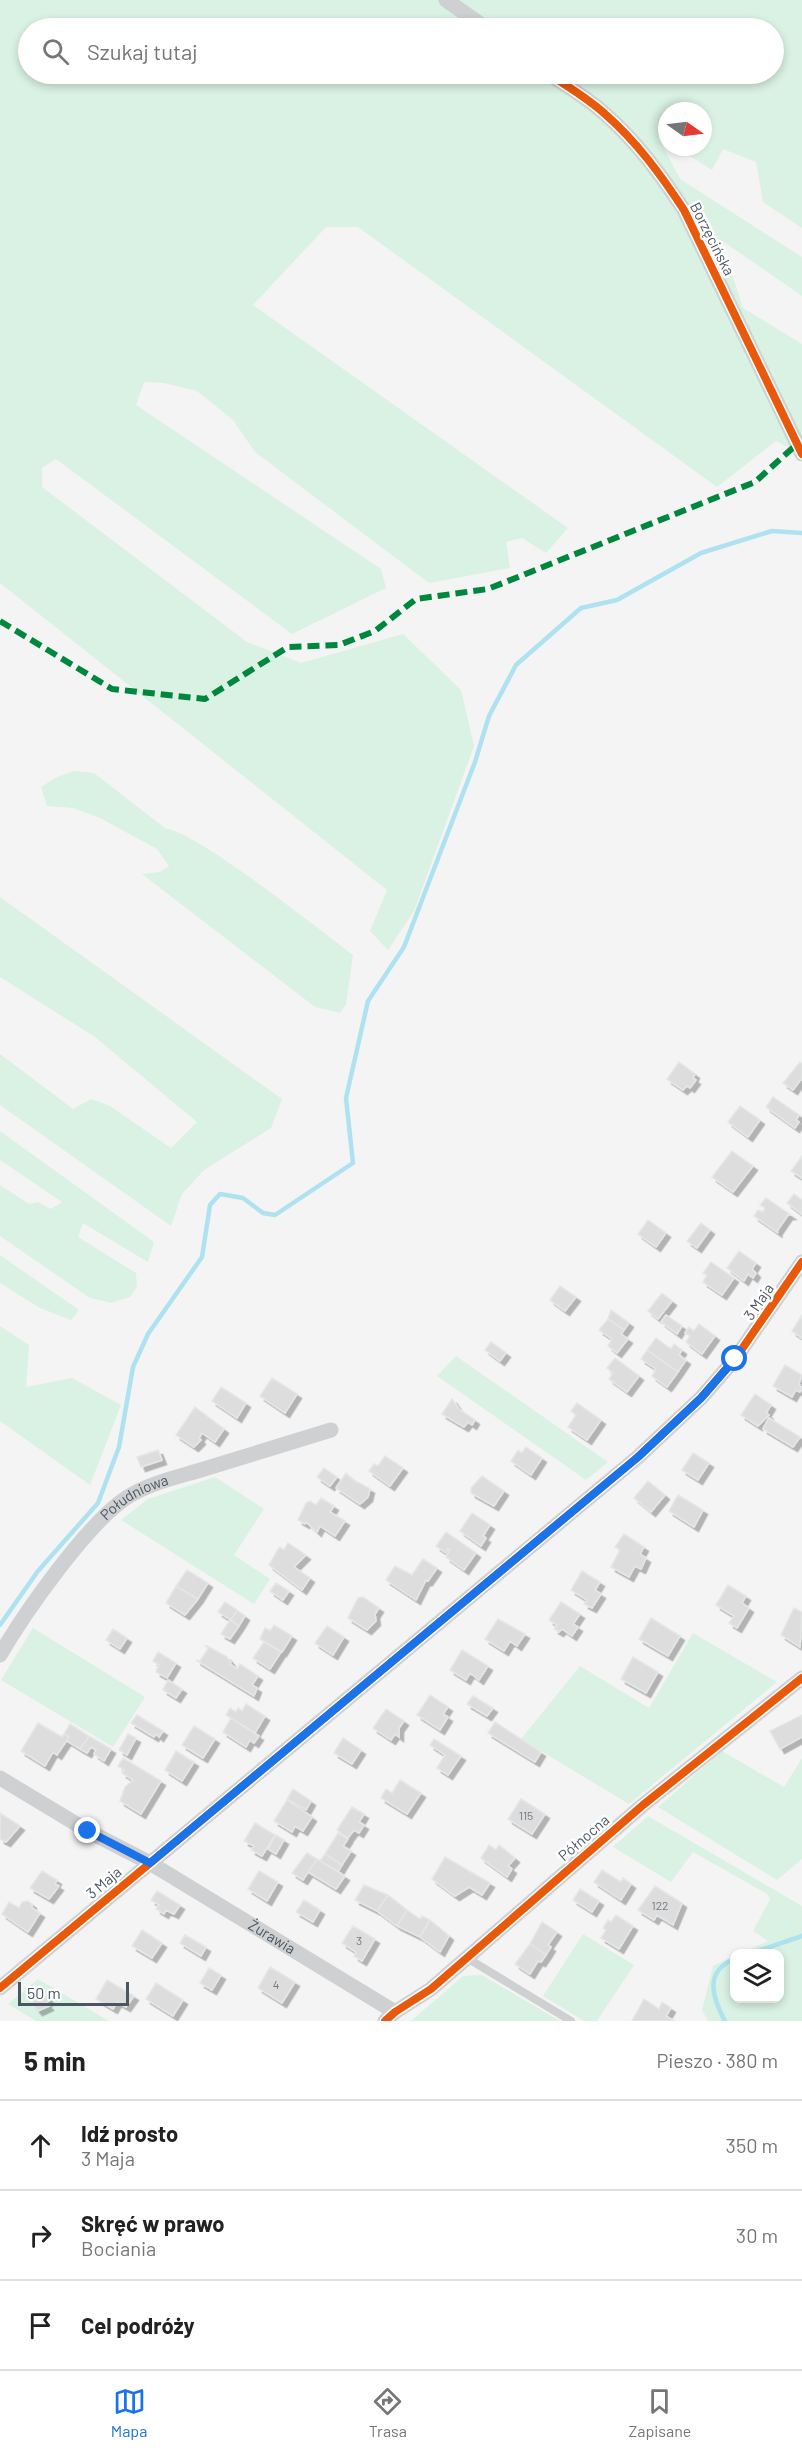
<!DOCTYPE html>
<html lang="pl">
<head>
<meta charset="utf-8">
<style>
  :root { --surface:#fff; --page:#f6f6f6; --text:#222; --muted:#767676; --line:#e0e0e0; --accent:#1a73e8 }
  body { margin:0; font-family:Barlow,sans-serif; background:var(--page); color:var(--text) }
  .controls { position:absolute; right:18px; bottom:18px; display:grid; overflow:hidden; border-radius:12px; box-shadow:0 3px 9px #0003 }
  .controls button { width:54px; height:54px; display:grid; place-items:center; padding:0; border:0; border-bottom:2px solid var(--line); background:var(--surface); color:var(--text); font:30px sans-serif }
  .compass { position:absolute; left:658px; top:102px; width:54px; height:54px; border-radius:50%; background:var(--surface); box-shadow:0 3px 9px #0003; rotate:104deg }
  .scale { position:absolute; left:18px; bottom:15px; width:111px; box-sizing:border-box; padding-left:6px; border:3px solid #4a5661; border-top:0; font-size:16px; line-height:21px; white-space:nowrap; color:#4a5661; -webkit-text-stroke:4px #fff; paint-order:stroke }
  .stop { position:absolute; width:18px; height:18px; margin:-14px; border:4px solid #1a73e8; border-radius:50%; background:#fff }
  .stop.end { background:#1a73e8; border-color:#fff; box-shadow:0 2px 6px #0008 }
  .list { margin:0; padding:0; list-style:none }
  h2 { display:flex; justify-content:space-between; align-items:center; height:78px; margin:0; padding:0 24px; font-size:26px }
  h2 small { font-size:20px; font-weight:400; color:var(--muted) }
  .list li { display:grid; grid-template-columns:39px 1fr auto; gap:18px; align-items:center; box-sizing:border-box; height:90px; padding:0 24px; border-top:2px solid var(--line) }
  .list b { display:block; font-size:22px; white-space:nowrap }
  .list p { margin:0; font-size:20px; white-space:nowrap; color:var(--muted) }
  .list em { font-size:20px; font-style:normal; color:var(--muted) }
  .icon { flex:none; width:33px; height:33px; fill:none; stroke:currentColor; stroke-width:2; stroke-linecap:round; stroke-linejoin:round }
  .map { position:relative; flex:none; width:802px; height:2021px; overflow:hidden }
  .search { position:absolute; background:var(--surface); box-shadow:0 3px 9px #0003; left:18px; right:18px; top:18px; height:66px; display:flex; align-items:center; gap:15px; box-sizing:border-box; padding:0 21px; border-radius:33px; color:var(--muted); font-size:22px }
  .sheet { height:348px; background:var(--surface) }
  nav { display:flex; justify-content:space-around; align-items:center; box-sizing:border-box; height:84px; border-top:2px solid var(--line); background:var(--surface); font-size:16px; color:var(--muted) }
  nav a { display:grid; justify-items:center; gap:3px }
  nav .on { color:var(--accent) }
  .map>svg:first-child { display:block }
</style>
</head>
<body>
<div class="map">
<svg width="802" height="2021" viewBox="0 0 802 2021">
  <defs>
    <filter id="shadow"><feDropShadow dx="4.5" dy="4.5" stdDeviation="0" flood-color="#0004"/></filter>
  </defs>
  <rect width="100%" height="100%" fill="#f4f4f4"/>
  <!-- green -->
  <path fill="#d9f2e3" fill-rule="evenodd" d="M0,0h802v228l-39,-26 -7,-40 -33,-13 -11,21 -36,-23h27v-36h-36v30l-9,-4 22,42 122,78v39l-81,-56 22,68 59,36v111l-26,-14 -59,46 -359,-260h-32l-73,78 315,223 -22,25 -24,-15 -16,4 4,26 -81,15 -174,-131 -22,-32 -36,-29 -33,-8 -20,-1 -8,23 245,164 5,19 -94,46 -236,-175 -14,9v19l205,155 54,21 102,-29 58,56 13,56 -60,165 -26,39 -18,-19 17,-41 -387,-307zM28,28h746v46h-746z
    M74,771l20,2 72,56c29,1 156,103 187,126l-7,50 -6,8 -25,-6 -173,-133 18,-2 9,-6 -12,-17 -57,-31 -27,-10 -26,-2 -6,-19 16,-10z
    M0,897l282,202 -11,29 -67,42 -22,24 -11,32 -171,-121v-51l73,55 18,-10 19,7 61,42 26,-26 -102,-85 -95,-60z
    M0,1131l154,111 -6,20 -65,-39 -5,14 58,36 1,13 -7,11 -19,6 -21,-5 -90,-62v-51l29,19 9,-2 13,7 11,-7 -62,-42z
    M0,1255l79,55 -8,10 -31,-12 -40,-25z
    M0,1326l29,19 -3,42 46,-9 49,27 -31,80 -90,-64z
    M456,1356l152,106 -22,18 -149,-104z
    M215,1477l49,32 -30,46 36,24 -16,25 -133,-84 27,-21z
    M33,1628l112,69 -32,50 -112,-67z
    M693,1633l84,49 -148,122 -108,-65 59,-73 69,42z
    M722,1751l62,36 18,-29v101l-25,21 -119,-73z
    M648,1816l154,90v115h-94l-6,-11 11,-44 21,-10v42h46v-44l-39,-1 27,-12 -15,-10 17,-32 -3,-5 -74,-42 -22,30 -58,-35z
    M583,1934l51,31 -37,56h-13l-41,-25z
    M482,1975l78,46h-149l52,-45z
    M38,1979l71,42h-73l-28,-17z"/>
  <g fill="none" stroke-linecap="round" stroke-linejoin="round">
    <!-- stream -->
    <path stroke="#aee2f0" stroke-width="4.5" d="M0,1625l38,-54 60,-68 21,-56 14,-80 15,-33 54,-77 8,-52 10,-11 23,4 20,15 12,2 78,-52 -7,-65 22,-97 36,-54 71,-185 14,-46 27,-51 65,-57 36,-8 84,-47 71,-22 30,2
      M749,1954l53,-18
      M725,2021c-13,-24 -21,-49 9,-62"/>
  </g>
  <!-- building -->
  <path fill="#ddddde" stroke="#e5e6e7" stroke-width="1.5" filter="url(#shadow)" d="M679,1062l16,12 -2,4 3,2 -6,8 -3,-2 -4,4 -16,-11z
    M800,1062l2,2v14l-9,12 -10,-7z
    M773,1097l26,18 -3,5 3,2 -4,6 -29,-21z
    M740,1106l20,14 -12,17 -20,-15z
    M732,1151l21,15 -20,26 -21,-15z
    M802,1156v22l-11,-7z
    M794,1194l8,6v14l-15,-11z
    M766,1198l25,17h-3l-11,16 1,2 -24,-17 4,-6 5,2 2,-4 -5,-3z
    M648,1220l18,13 -10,14 -18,-13z
    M701,1223l9,7 -13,18 -10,-7z
    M739,1251l17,12 -4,6 4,4 -3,5 -5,-4 -4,7 -17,-13z
    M711,1262l23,16 -12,17 -19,-13 4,-7 -4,-2z
    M560,1286l16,11 -11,14 -15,-11z
    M662,1293l10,8 -14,18 -10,-8z
    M611,1310l18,13 -5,7 -16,-11z
    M666,1315l16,11 -5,8 -16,-12z
    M802,1315v23l-10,-7z
    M608,1319l16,11 -3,4 7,5 -11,14 -9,-7 4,-7 -13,-9z
    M699,1324l16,12 -13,18 -16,-12 4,-6 -5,-3 4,-6 5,4z
    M656,1338l15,11 3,-5 8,6 -3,5 7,5 -8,12 -31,-22z
    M491,1342l15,11 -6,8 -15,-11z
    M647,1350l31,22 -11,15 -15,-11 4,-7 -15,-10z
    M615,1358l24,18 -12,16 -18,-13 4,-6 -6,-5z
    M785,1365l17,10 -3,9 3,5 -2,3 -4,-2 -4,7 -19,-11z
    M272,1378l25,16 -12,19 -25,-17z
    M221,1387l25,16 -9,15 -25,-17z
    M755,1394l16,11 -5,8 3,2 -11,11 -17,-11z
    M452,1399l7,10 16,11 -3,5 -4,-3 -4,5 -22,-13z
    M577,1403l24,17 -14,20 -19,-13 8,-12 -5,-4z
    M195,1407l29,22 -9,13 -13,-9 -3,5 2,2 -7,7 -18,-12z
    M769,1418l31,19 -7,10 -30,-18z
    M526,1447l16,11 -11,17 -20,-14 7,-11 4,3z
    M158,1450l4,10 -21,7 -4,-10z
    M693,1453l16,10 -11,17 -16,-10z
    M385,1456l18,12 -13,18 -21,-15 5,-7 4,2z
    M324,1468l13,9 -7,9 -13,-9z
    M346,1473l6,6 18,10 -2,8 -8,7 -24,-16z
    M482,1476l22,15 -10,15 -23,-13v-5z
    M648,1481l17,14 -14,17 -17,-14z
    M678,1495l25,15 -9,17 -25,-16z
    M321,1498l13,8 -4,6 15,9 -10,15 -15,-10 -3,6 -11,-10 -1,2 -7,-4 8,-17 4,-2 6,4z
    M472,1513l18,12 -7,11 3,2 -5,8 -21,-15z
    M446,1532l30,21 -12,17 -18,-13 4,-7 -2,-1 -2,4 -10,-7z
    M624,1534l20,13 -4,7 6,4 -5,11 -6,-3 -6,11 -18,-10 9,-17 -5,-3z
    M288,1543l18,12 -12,12 16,11 -8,12 -33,-25 8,-14 3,-4 4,3z
    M423,1559l14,9 -9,13 -2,-1 -10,20 -30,-20 9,-14 17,9z
    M187,1570l21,13 -10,16 -22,-13z
    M582,1571l18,11 -5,8 6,4 -9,14 -8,-4 3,-4 -16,-10z
    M276,1583l13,8 -6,9 -13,-9z
    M728,1585l18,11 -4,7 7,5 -12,20 -8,-5 5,-7 -18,-11z
    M176,1586l22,13 -13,16 -19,-12z
    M363,1597l16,11 -4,6 1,7 -9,9 -19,-12 10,-20z
    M225,1602l12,8 -6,10 -13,-8z
    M561,1602l19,12 -7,10 5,3 -6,9 -10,-7 -3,3 -5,-3 3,-4 -8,-5z
    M794,1608l8,4 -2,35 -19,-12z
    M237,1610l8,6 -6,10 -8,-6z
    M651,1618l29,18 -12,20 -29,-17z
    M498,1619l27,15 -8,12 -7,-5 -6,10 -19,-12z
    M230,1620l9,6 -9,13 -9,-5z
    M274,1625l18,11 -10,16 -22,-13 5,-11 5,3z
    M327,1626l17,11 -11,18 -18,-12z
    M113,1629l14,9 -7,11 -14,-9z
    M264,1642l17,10 -11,17 -17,-11z
    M205,1645l21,11 5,6 -1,2 7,5 3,-5 18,12 -6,9 5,3 -3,8 -58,-36 4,1 8,-12z
    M462,1650l26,16 -9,14 -9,-7 -4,7 -16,-10z
    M158,1652l18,11 -9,15 -11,-6 3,-7 -6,-4z
    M633,1657l25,15 -12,21 -25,-14z
    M168,1680l14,9 -6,9 -13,-8z
    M430,1695l18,12 -5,7 5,3 -8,13 -23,-15z
    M473,1696l20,12 -6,8 -20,-12z
    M246,1704l19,12 -10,17 -29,-18 4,-7 6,4 2,-4 4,3z
    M386,1709l18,12 -5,7v9l-4,-3 -4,6 -18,-12z
    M137,1715l26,16 -4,6 -3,-3 -2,3 -23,-14z
    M802,1715v22l-22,12 -10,-18z
    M231,1718l28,18 -5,7 -4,-3 -4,7 -23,-15z
    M495,1722l46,30 -6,10 -47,-29z
    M38,1723l24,14 2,-3 5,3 -12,18 -4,-3 -8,14 -24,-15z
    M70,1724l19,12 -9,13 -13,-8 2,-4 -5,-3z
    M194,1726l21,13 -12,19 -21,-13z
    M128,1734l8,4 -9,17 -8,-5z
    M89,1736l22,13 -7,12 -10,-7 2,-4 -5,-3 -4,6 -7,-4z
    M343,1738l18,12 -9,14 -18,-11z
    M434,1739l27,17 -13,19 -11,-7 8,-13 -15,-10z
    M176,1751l18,11 -12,19 -17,-11z
    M123,1758l38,23 -20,33 -21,-13 5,-14 8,-7 -11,-7 2,-3 -6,-4z
    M400,1780l21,13 -14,21 -26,-16 5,-9 6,4z
    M293,1789l18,12 -5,9 -19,-11z
    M521,1799l24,15 -13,20 -24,-15z
    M287,1800l25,17 -9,14 -8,-5 -3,6 -18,-11z
    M352,1807l12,7 -5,8 5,3 -5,8 -5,-3 -6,8 -11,-8z
    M0,1813l20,13 -14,16 -6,-3z
    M255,1823l20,12 -13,21 -11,-6 3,-4 -10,-5z
    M338,1833l10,6 -5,7 8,5 -9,14 -17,-11z
    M276,1835l8,5 -8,14 -8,-5z
    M489,1845l7,5 3,-5 16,13 -7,8 4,3 -5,8 -26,-19z
    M307,1853l10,6 -14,21 -11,-7z
    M325,1854l17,11 -4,7 -18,-11z
    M445,1857l45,26 -8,12 -13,-8 -14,9 -23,-17z
    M317,1859l28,17 -9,13 -28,-17z
    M602,1870l19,12 2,-4 8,6 -10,16 -27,-18z
    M42,1871l15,9 -2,4 4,2 -10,13 -19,-11z
    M259,1871l19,11 -11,19 -19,-12z
    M364,1885l24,10 -11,16 -22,-11z
    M655,1886l27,17 -9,22 -16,-10 -3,5 -16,-10z
    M580,1889l19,12 -7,11 -19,-12z
    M157,1891l23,14 -6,9 -8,-4 -2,4 -8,-5 3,-4 -8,-5z
    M388,1895l19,15 -10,16 -20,-15z
    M304,1900l16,10 -7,12 -17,-10z
    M28,1901l4,3v4l8,5 -12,19 -26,-18 7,-12 10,6 3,-6z
    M407,1910l13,9 2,-3 8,4 -10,17 -23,-11z
    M616,1915l17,11 -14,23 -18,-11 5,-8 -3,-2 5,-8 3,2z
    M430,1920l19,16 -9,16 -20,-15z
    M542,1922l15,10 -9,13 3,2 -5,8 -16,-11z
    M353,1926l22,13 -13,22 -8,-5 2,-4 -14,-9z
    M142,1930l20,13 -10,15 -20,-12z
    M185,1935l21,12 -5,9 -21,-13z
    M530,1944l16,11 -5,7 -3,-1 -8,13 -15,-10z
    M270,1967l25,15 -13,21 -24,-15z
    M209,1968l12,7 -9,15 -12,-7z
    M107,1980l27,16 -8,11 -9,-5 -4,7 -17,-10z
    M156,1983l27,17 -10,16 -27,-17z
    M42,1992l8,8 -4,3 3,3 -11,5 -7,-8z
    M644,1999l15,10 3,-7 9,6 -5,8 8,5h-42z"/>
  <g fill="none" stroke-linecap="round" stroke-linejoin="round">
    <!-- lane -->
    <path stroke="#ced0d2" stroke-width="8" d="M467,1958l104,63"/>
    <!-- street -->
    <g stroke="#ced0d2" stroke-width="15">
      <path d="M446,0l40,28"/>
      <path d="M549,74c19,13 40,25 56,40 32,28 56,61 79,96l118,244"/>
      <path id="s1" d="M0,1655c25,-43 87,-131 126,-157 23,-15 52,-21 78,-29 42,-13 85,-26 127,-39"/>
      <path id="s2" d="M0,1778l88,53 62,32 245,149"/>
      <path d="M0,1988l638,-531 63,-59 34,-39 67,-97"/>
      <path d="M385,2021l10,-9 36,-23 212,-184 159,-127"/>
    </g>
    <!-- quiet -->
    <path stroke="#00873e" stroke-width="6" stroke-dasharray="12 6" stroke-linecap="butt" d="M0,621l112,68 93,10 83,-52 51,-2 36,-14 41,-32 72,-10 267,-107 42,-38"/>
    <defs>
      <path id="cycleway" d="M549,74c19,13 40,25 56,40 32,28 56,61 79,96l118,244
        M0,1988l638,-531 63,-59 34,-39 67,-97
        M385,2021l10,-9 36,-23 212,-184 159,-127"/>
    </defs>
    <!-- cycleway casing -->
    <use href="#cycleway" stroke="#fff" stroke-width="11"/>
    <!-- cycleway -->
    <use href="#cycleway" stroke="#e8590c" stroke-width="8"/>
  </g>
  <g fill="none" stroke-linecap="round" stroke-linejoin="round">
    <!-- route -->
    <path stroke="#1a73e8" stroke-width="8" d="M88,1831l62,32 488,-406 63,-59 34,-39"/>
  </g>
  <g text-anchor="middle" stroke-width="5" stroke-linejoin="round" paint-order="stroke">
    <!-- number labels -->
    <g font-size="12" fill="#707881">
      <text x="526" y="1820">115</text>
      <text x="660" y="1910">122</text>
      <text x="359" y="1945">3</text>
      <text x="276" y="1989">4</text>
    </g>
    <!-- street labels -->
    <g font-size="15" fill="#4a5661" stroke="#fff">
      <text transform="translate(712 239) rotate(63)" y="5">Borzęcińska</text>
      <text transform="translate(759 1302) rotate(-56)" y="5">3 Maja</text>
      <text dy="5" stroke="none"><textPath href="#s1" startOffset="210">Południowa</textPath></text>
      <text transform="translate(584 1838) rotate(-41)" y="5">Północna</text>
      <text transform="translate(104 1883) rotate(-40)" y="5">3 Maja</text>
      <text dy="5" stroke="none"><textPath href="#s2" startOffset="315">Żurawia</textPath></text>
    </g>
  </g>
</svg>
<div class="controls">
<button><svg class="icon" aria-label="layers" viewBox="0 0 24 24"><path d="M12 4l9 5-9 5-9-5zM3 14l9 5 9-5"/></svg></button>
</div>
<svg class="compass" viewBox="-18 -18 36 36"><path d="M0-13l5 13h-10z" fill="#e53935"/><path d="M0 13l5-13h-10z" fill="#767676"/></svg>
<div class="scale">50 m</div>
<div class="stop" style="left:735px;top:1359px"></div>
<div class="stop end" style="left:88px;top:1831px"></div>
<div class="search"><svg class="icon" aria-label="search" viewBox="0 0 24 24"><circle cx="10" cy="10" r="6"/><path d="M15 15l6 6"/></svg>Szukaj tutaj</div>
</div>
<section class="sheet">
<h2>5 min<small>Pieszo · 380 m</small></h2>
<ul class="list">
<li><svg class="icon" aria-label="ahead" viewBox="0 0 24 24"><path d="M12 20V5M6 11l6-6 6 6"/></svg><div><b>Idź prosto</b><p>3 Maja</p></div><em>350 m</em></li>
<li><svg class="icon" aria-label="right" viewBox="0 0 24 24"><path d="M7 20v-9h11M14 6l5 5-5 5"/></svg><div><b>Skręć w prawo</b><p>Bociania</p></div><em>30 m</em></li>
<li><svg class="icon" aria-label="arrive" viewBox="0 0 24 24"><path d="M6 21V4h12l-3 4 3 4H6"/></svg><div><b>Cel podróży</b></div></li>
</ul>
</section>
<nav>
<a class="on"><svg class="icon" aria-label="map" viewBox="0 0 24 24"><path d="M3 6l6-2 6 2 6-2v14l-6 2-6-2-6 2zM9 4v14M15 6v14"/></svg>Mapa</a>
<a><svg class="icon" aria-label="directions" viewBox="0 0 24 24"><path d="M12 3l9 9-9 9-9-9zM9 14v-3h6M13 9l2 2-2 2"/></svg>Trasa</a>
<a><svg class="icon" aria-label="saved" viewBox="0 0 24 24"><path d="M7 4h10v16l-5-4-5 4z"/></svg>Zapisane</a>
</nav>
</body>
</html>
